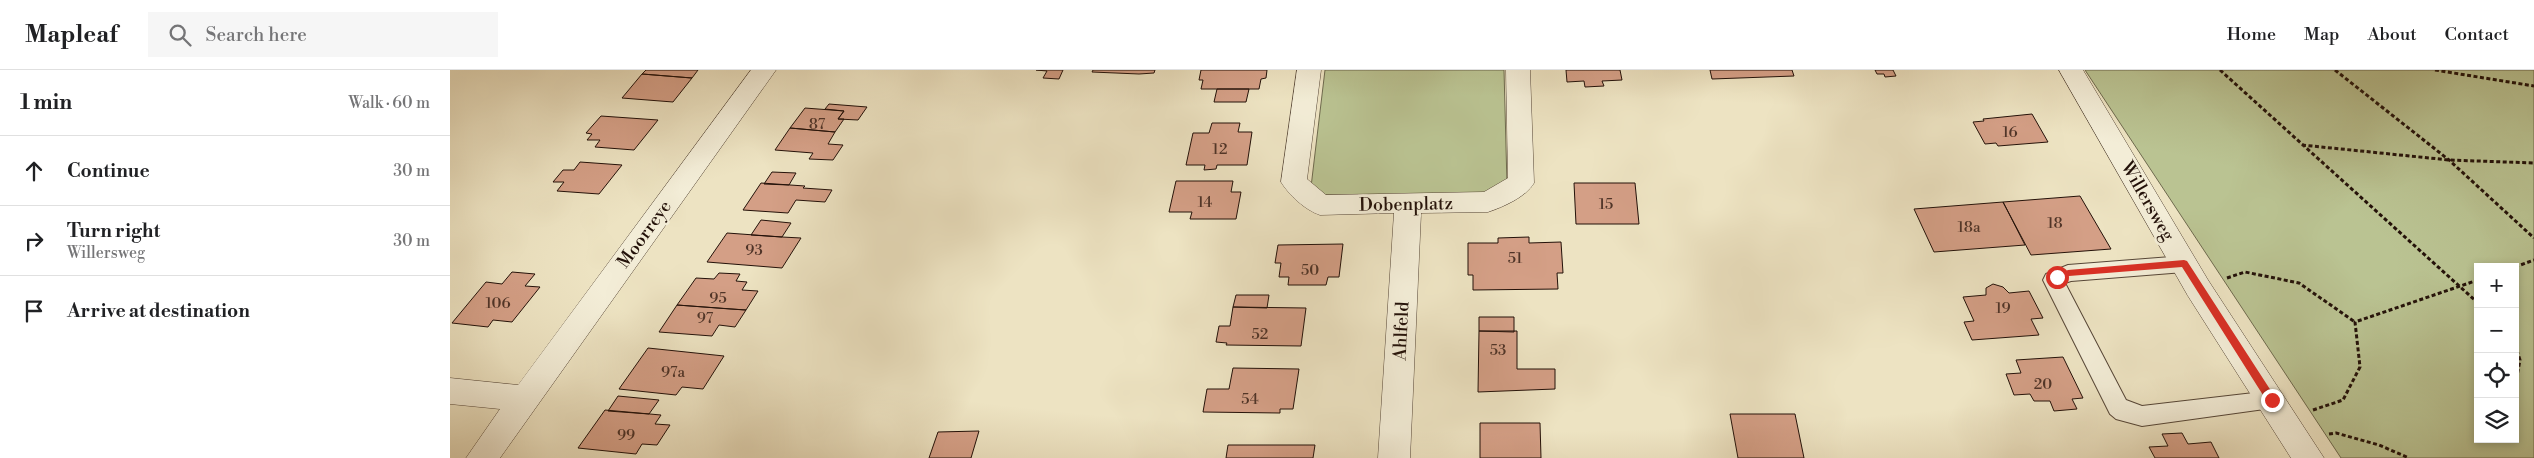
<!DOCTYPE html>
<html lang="en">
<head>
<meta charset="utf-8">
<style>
  :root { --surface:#fff; --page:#f6f6f6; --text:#202124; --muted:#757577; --line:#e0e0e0 }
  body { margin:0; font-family:"Libre Bodoni",serif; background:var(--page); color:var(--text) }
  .controls { position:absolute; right:15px; bottom:15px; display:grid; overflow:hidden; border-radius:0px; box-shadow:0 2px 8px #0003 }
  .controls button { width:45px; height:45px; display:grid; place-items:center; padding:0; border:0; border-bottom:1px solid var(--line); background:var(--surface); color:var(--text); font:25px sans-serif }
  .stop { position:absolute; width:15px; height:15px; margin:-11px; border:4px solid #d93025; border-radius:50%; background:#fff }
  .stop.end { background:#d93025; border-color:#fff; box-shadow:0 1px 5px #0008 }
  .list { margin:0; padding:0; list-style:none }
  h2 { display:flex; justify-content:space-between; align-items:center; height:65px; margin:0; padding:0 20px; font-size:21px }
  h2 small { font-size:16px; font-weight:400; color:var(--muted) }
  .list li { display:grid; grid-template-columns:32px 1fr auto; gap:15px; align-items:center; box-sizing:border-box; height:70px; padding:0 20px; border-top:1px solid var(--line) }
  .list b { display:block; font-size:19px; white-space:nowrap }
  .list p { margin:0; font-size:16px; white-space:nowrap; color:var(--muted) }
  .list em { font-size:16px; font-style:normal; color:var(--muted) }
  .icon { flex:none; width:28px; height:28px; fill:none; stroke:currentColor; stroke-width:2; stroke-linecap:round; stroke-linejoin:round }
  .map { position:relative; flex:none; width:2084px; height:388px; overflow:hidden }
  header { display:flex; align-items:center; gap:30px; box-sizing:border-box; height:70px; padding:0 25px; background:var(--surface); border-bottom:1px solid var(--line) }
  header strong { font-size:24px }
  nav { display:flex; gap:28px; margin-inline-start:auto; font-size:18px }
  .search { width:350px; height:45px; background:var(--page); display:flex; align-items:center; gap:12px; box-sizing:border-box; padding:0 18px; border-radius:0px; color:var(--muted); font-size:19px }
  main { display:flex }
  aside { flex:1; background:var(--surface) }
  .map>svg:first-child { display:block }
</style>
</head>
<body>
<header>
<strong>Mapleaf</strong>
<div class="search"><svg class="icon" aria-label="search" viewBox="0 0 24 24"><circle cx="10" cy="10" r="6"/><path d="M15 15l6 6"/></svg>Search here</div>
<nav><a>Home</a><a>Map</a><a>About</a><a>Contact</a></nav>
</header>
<main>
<aside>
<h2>1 min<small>Walk · 60 m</small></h2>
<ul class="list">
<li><svg class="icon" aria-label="ahead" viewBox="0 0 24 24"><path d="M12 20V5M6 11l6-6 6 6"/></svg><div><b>Continue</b></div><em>30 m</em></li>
<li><svg class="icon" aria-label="right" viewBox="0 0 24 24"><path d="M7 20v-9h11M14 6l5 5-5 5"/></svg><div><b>Turn right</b><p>Willersweg</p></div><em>30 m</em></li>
<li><svg class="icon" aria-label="arrive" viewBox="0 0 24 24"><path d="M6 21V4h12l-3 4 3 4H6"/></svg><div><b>Arrive at destination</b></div></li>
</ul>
</aside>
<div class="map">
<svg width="2084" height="388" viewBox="0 0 2084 388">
  <rect width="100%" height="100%" fill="#ede3c2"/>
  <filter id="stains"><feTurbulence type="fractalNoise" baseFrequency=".004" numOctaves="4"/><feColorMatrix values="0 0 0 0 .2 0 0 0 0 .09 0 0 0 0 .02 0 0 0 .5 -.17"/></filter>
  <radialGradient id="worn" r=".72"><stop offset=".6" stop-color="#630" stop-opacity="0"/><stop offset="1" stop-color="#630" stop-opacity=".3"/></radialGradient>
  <!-- green -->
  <path fill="#bac392" stroke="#6e6a4e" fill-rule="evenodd" d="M875,0h179l3,115 -13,9 -171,1 -12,-8z
    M1635,0h449v388h-193zM2028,197h37v172h-37z"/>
  <!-- building -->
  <path fill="#d49f86" stroke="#231109" d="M196,0h52l-6,8 -50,-4z
    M586,0h27l-4,9 -16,-1 4,-7z
    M643,0h62l-1,3 -15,1 -47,-2z
    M751,0h66l-1,8 -5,1 -2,10h-58l2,-9h-4z
    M1116,0h54l2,10 -20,1 2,5 -19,1 -1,-6 -17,1z
    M1260,0h82l2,6 -82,3z
    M1425,0h18l3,6 -11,1 -1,-3h-7z
    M192,4l50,4 -19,24 -51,-4z
    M767,19h32l-3,13h-32z
    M379,34l38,3 -9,13 -20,-1 6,-8 -19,-2z
    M355,38l39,3 -6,8h6l-9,13 -45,-4z
    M1582,44l16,28 -50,4 -2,-3 -11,1 -12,-22 11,-1 -1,-2z
    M151,46l57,4 -24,30 -39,-3 5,-7h-13l5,-6 -6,-1z
    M762,53h28l-2,9h14l-5,33h-30l-1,4 -12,1 1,-5h-19l7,-32h16z
    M340,58l45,4 -7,12 15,1 -10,15 -24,-1 4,-6 -38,-3z
    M130,92l42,3 -23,29 -42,-3 7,-9h-11l10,-12h11z
    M322,102l24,1 -7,12 -25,-1z
    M726,111h57l-2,11h10l-5,27h-46l2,-7h-23z
    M311,113l44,3 -2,2 29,2 -7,12 -29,-2 -8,13 -45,-3z
    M1124,113h61l4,41h-63z
    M1630,126l31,53 -80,6 -28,-53z
    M1553,132l22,43 -91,7 -20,-43z
    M311,150l30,3 -9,14 -31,-2z
    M277,163l55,4 19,1 -19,30 -75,-6z
    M1079,167v6l32,-1 2,31h-6l1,16 -85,1v-15h-5v-32h30v-5z
    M893,174l-4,33h-11l-2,8h-38l1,-8h-10l2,-14h-6l3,-18z
    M62,202l23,2 -10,12 15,1 -28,35 -19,-2 -5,7 -36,-4 34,-41 16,2z
    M269,203l21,1 -4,7 11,1 -5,8 16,1 -12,19 -69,-5 19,-27 18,1z
    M1543,214l10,3 6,6 20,-2 14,27 -12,1 8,16 -67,5 -8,-18 10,-1 -11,-24 23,-2v-7z
    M786,225h33l-2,13 -34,-1z
    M227,235l53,4 16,1 -11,17 -16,-2 -7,11 -53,-4z
    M783,237l73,1 -5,38 -75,-1 1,-2 -11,-1 3,-16h11z
    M1029,247h35v15l-35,-1z
    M1029,261h38v38h38v20l-77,3z
    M198,278l76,8 -21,33 -21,-2 -6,8 -57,-6z
    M1613,287l20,41 -11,1 5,10 -23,2 -4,-10h-16l-4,-7 -16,1 -8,-21 15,-1 -5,-13z
    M783,298l66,1 -6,40h-13v4l-77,-1 4,-23h22z
    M168,326l41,4 -10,14 -41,-3z
    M155,340l56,5 -6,9 15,1 -13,20 -15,-1 -6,10 -58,-6z
    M1280,344h65l9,44h-66z
    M1030,353h60l1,35h-61z
    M529,361l-8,27h-42l9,-26z
    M1732,363l6,11 23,-2 8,16h-64l-6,-11 19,-1 -6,-12z
    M778,375h87l-2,13h-87z"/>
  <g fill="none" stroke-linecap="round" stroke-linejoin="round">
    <defs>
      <path id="lane" d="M1734,186l7,3 3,5 -3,5 -7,3 -113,9 -6,2 61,117 16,6 129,-15 8,2 3,7 -3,7 -137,19 -26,-7 -6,-5 -67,-134 3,-6 22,-9z"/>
      <path id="street" d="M301,0h25l-276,388h-34l34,-49 -50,-5v-26l68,7z
        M847,0h24l-14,109 19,16 158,-3 24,-14 -2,-108h24l4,113c-8,14 -31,24 -46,29l-67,1 -11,245h-32l16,-245 -74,2c-15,-5 -31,-20 -39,-33z
        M1609,0h24l125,210 116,178h-33l-103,-162z"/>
    </defs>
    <!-- lane casing -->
    <use href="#lane" stroke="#564637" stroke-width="2"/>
    <!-- street casing -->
    <use href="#street" stroke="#564637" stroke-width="1"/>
    <!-- path -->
    <path stroke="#231109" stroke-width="3" stroke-dasharray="4 2.5" stroke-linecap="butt" d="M1770,0l258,233
      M1885,0l114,90 85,78
      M1985,0l99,16
      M1852,75l147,15 85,3
      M2065,197l19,-7
      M1777,208l18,-6 54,11 56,39
      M2065,274l5,16 -5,27
      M1863,340l30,-10 17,-33 -5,-45 123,-42
      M1879,364l7,-1 43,12 30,13"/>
    <!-- lane -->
    <use href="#lane" fill="#f3edd7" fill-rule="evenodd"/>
    <!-- street -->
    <use href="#street" fill="#f3edd7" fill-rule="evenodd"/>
  </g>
  <!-- route -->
  <path fill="#d93025" d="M1734,190l3,1 88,136v6h-7l-86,-136 -113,9 -12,5 -4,-4 15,-7z"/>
  <g text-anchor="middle" stroke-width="5" stroke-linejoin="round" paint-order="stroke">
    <!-- number labels -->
    <g font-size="15" fill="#4f3428">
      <text x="367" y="59">87</text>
      <text x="1560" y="67">16</text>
      <text x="770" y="84">12</text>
      <text x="755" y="137">14</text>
      <text x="1156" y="139">15</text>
      <text x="1605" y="158">18</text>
      <text x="1519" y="162">18a</text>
      <text x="304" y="185">93</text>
      <text x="1065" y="193">51</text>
      <text x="860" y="205">50</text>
      <text x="268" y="233">95</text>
      <text x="48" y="238">106</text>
      <text x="1553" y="243">19</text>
      <text x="255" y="253">97</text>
      <text x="810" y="269">52</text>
      <text x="1048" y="285">53</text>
      <text x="223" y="307">97a</text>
      <text x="1593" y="319">20</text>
      <text x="800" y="334">54</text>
      <text x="176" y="370">99</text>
    </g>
    <!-- street labels -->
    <g font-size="18" fill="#231109" stroke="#f3edd7">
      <text transform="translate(1698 131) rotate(60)" y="6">Willersweg</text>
      <text transform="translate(956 134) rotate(-1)" y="6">Dobenplatz</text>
      <text transform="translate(194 164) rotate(-54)" y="6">Moorreye</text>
      <text transform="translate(951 261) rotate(-87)" y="6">Ahlfeld</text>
    </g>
  </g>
  <rect width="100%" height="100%" filter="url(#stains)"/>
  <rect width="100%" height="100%" fill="url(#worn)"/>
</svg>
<div class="controls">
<button>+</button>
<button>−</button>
<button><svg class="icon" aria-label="locate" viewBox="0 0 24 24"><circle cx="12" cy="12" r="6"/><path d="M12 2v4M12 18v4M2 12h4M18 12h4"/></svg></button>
<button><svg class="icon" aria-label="layers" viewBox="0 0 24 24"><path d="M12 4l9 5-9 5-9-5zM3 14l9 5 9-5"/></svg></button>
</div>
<div class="stop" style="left:1607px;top:207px"></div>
<div class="stop end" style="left:1822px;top:330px"></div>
</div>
</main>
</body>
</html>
